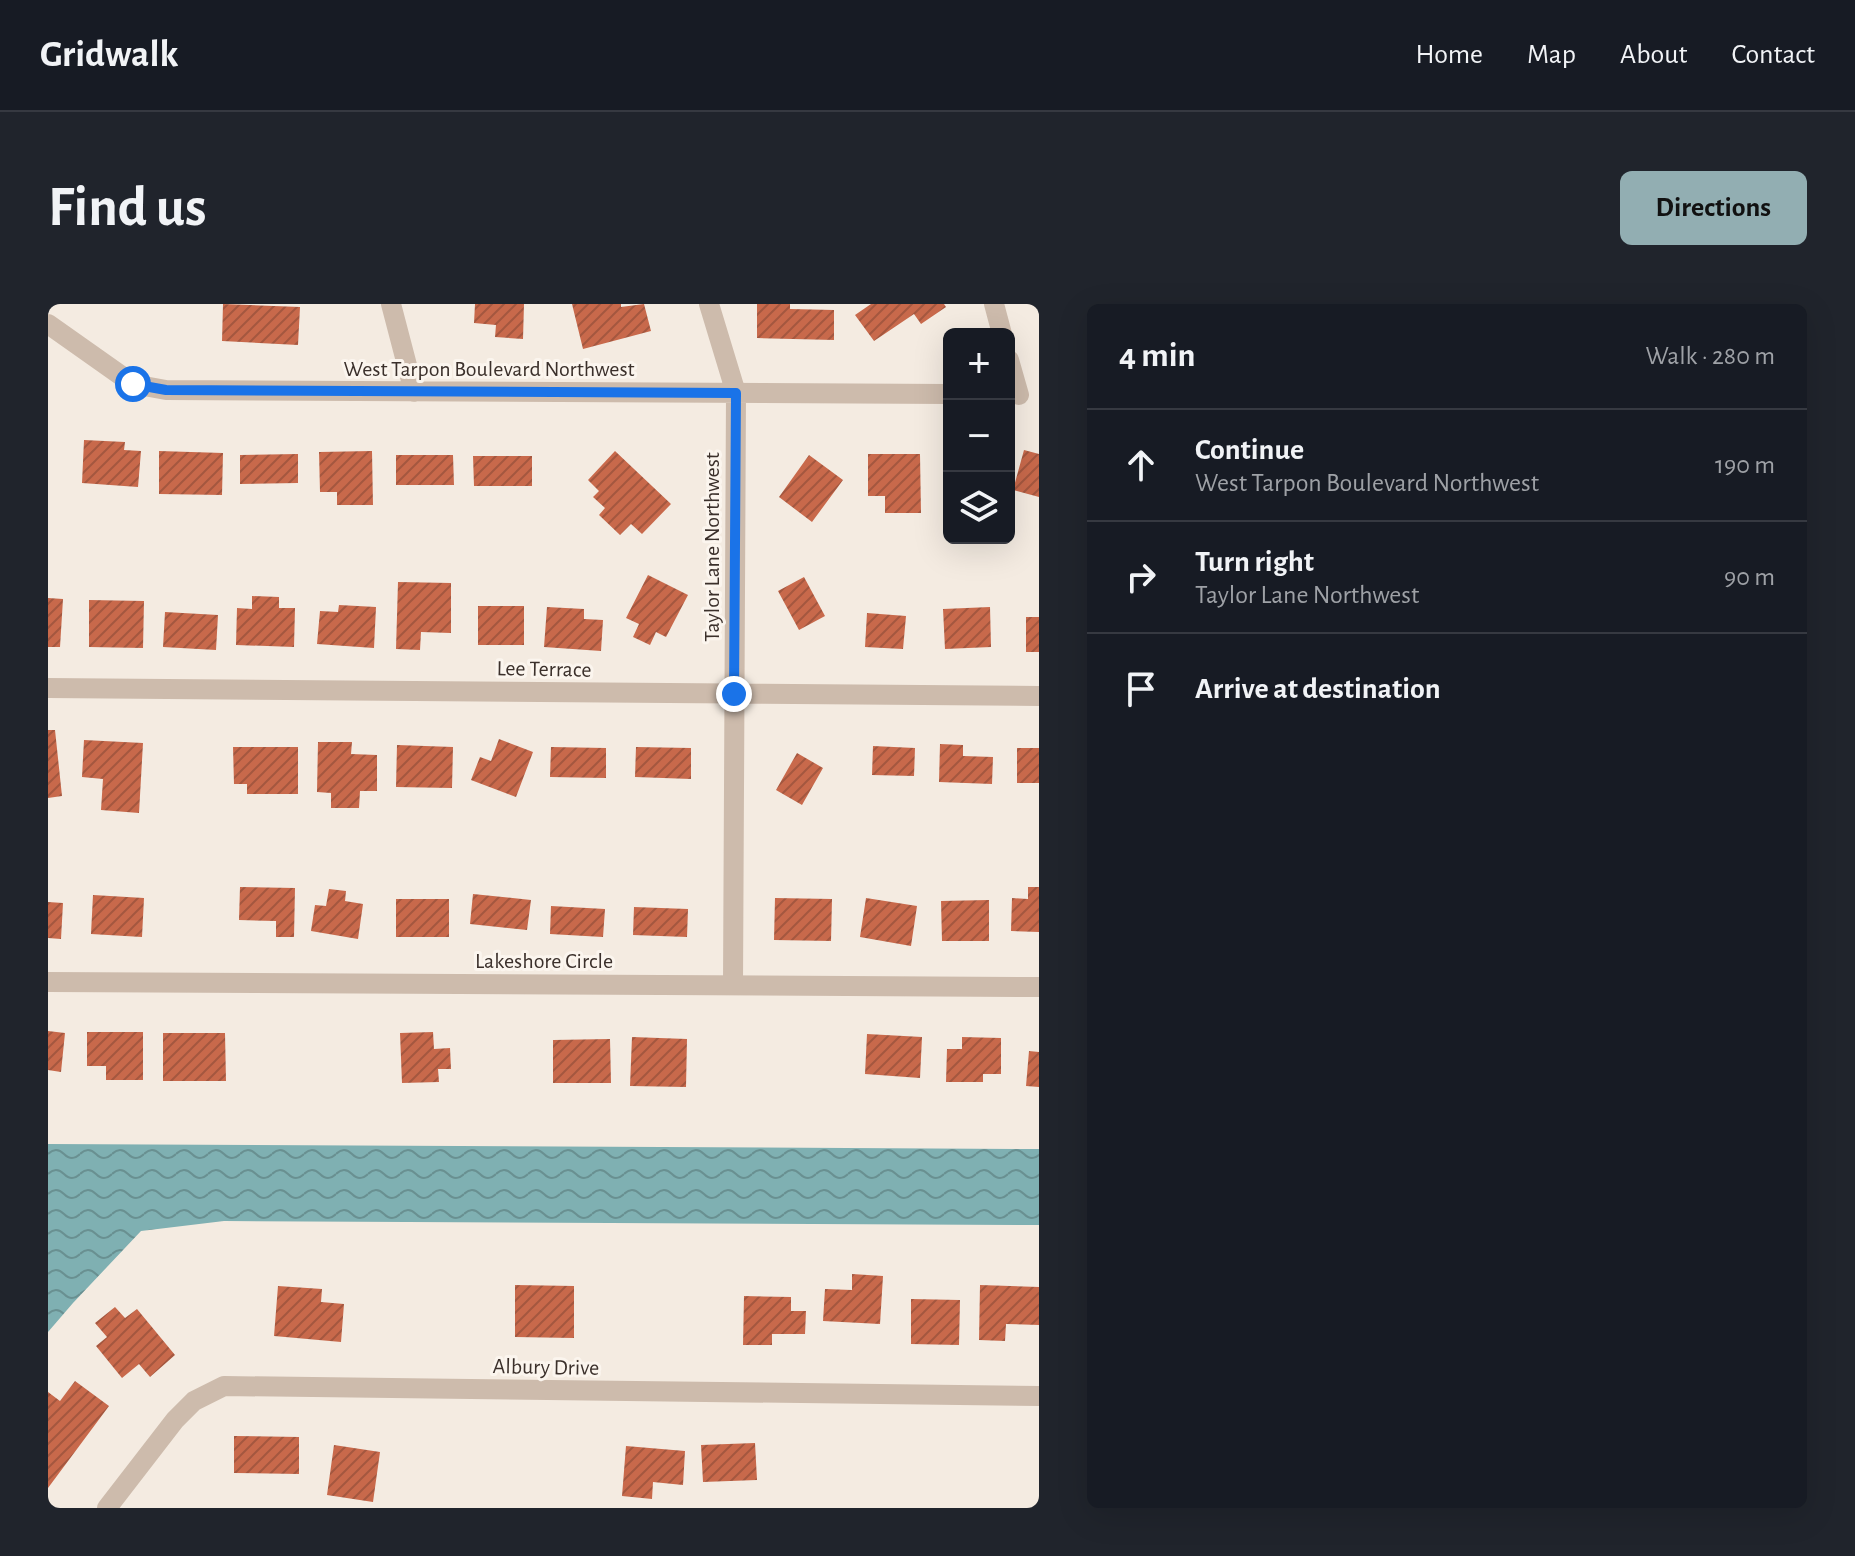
<!DOCTYPE html>
<html lang="en">
<head>
<meta charset="utf-8">
<style>
  :root { --surface:#171b24; --page:#20242c; --text:#f1f3f6; --muted:#9ea1a6; --line:#363941; --accent:#92aeb2 }
  body { margin:0; font-family:"Alegreya Sans",sans-serif; background:var(--page); color:var(--text) }
  .controls { position:absolute; right:24px; top:24px; display:grid; overflow:hidden; border-radius:12px; box-shadow:0 8px 32px #0002 }
  .controls button { width:72px; height:72px; display:grid; place-items:center; padding:0; border:0; border-bottom:2px solid var(--line); background:var(--surface); color:var(--text); font:40px sans-serif }
  .stop { position:absolute; width:24px; height:24px; margin:-18px; border:6px solid #1a73e8; border-radius:50%; background:#fff }
  .stop.end { background:#1a73e8; border-color:#fff; box-shadow:0 2px 8px #0008 }
  .list { margin:0; padding:0; list-style:none }
  h2 { display:flex; justify-content:space-between; align-items:center; height:104px; margin:0; padding:0 32px; font-size:34px }
  h2 small { font-size:26px; font-weight:400; color:var(--muted) }
  .list li { display:grid; grid-template-columns:52px 1fr auto; gap:24px; align-items:center; box-sizing:border-box; height:112px; padding:0 32px; border-top:2px solid var(--line) }
  .list b { display:block; font-size:30px; white-space:nowrap }
  .list p { margin:0; font-size:26px; white-space:nowrap; color:var(--muted) }
  .list em { font-size:26px; font-style:normal; color:var(--muted) }
  .icon { flex:none; width:44px; height:44px; fill:none; stroke:currentColor; stroke-width:2; stroke-linecap:round; stroke-linejoin:round }
  .map { position:relative; flex:none; width:991px; height:1204px; overflow:hidden; border-radius:12px }
  header { display:flex; align-items:center; gap:48px; box-sizing:border-box; height:112px; padding:0 40px; background:var(--surface); border-bottom:2px solid var(--line) }
  header strong { font-size:38px }
  nav { display:flex; gap:44px; margin-inline-start:auto; font-size:28px }
  .intro { display:flex; align-items:center; justify-content:space-between; box-sizing:border-box; height:192px; padding:0 48px }
  h1 { margin:0; font-size:56px }
  .button { padding:20px 36px; border-radius:12px; background:var(--accent); color:#111; font-size:28px; font-weight:700 }
  main { display:flex; gap:48px; padding:0 48px }
  aside { flex:1; background:var(--surface); border-radius:12px; box-shadow:0 8px 32px #0002 }
  .map>svg:first-child { display:block }
</style>
</head>
<body>
<header>
<strong>Gridwalk</strong>
<nav><a>Home</a><a>Map</a><a>About</a><a>Contact</a></nav>
</header>
<div class="intro"><h1>Find us</h1><a class="button">Directions</a></div>
<main>
<div class="map">
<svg width="991" height="1204" viewBox="0 0 991 1204">
  <defs>
    <pattern id="water-waves" width="16" height="10" patternUnits="userSpaceOnUse" patternTransform="scale(2)"><rect width="16" height="10" fill="#7fb0b2"/><path d="M0 5q4-4 8 0t8 0" fill="none" stroke="#699091"/></pattern>
    <pattern id="building-hatch" width="6" height="6" patternUnits="userSpaceOnUse" patternTransform="scale(2)"><rect width="6" height="6" fill="#c8694b"/><path d="M-1 1l2-2M0 6l6-6M5 7l2-2" fill="none" stroke="#a4573f"/></pattern>
  </defs>
  <rect width="100%" height="100%" fill="#f4ebe1"/>
  <!-- water -->
  <path fill="url(#water-waves)" d="M0,840l991,5v76l-815,-4 -83,10 -68,72 -25,29z"/>
  <!-- building -->
  <path fill="url(#building-hatch)" d="M175,0l77,3 -2,38 -76,-4z
    M427,0h49l-1,35 -28,-2 1,-12 -22,-2z
    M524,0h49v3l23,-3 7,27 -68,18z
    M709,0h33v5l44,1v30l-77,-2z
    M823,0h73l2,3 -25,17 -7,-10 -40,27 -19,-26z
    M36,136l41,2 -1,8 17,1 -3,36 -56,-4z
    M976,146l15,4v43l-26,-7z
    M111,147l64,2 -1,42 -63,-1z
    M324,147l1,54h-36v-13h-17l-1,-40z
    M567,147l56,53 -29,30 -11,-10 -11,11 -21,-20 6,-7 -12,-11 6,-6 -11,-11z
    M250,150v29l-58,1v-29z
    M820,150h52l1,59h-36v-17h-17z
    M895,150h6v39h-5z
    M348,151h57l1,30h-58z
    M761,151l34,25 -31,42 -33,-25z
    M425,152h59v30h-58z
    M600,271l40,20 -22,42 -10,-5 -6,13 -17,-8 6,-13 -13,-6z
    M756,273l21,39 -26,14 -21,-39z
    M350,278l53,1v50l-30,-1 -1,18 -24,-1z
    M204,292l27,1v11h16l-1,39 -58,-2 1,-37 15,1z
    M0,294l15,1 -3,48h-12z
    M41,296l55,1 -1,47 -54,-1z
    M291,301l37,2 -2,41 -57,-4 3,-33 18,1z
    M430,302h46v39h-46z
    M499,303l37,2v10l19,1 -2,31 -57,-4z
    M942,303l1,40 -46,2 -2,-40z
    M117,308l53,3 -2,35 -53,-3z
    M819,309l39,3 -3,33 -38,-2z
    M978,313h13v35h-13z
    M0,426h7l7,66 -14,2z
    M451,435l34,13 -17,45 -45,-17 9,-23 11,4z
    M36,436l59,3 -4,70 -38,-3 2,-31 -21,-2z
    M270,438h34l-1,12 26,1v36h-17l-1,17h-28v-15l-14,-1z
    M892,440l23,1v11l30,1 -1,27 -53,-2z
    M349,441l56,2 -1,41 -56,-1z
    M825,442l42,2 -1,28 -42,-1z
    M185,443h65v47h-51v-10h-13z
    M503,443l55,1v30l-56,-1z
    M588,443l55,1v31l-56,-2z
    M969,444h22v35h-22z
    M749,449l26,15 -21,37 -26,-15z
    M192,583l55,1 -1,49h-18v-16l-37,-1z
    M980,583h11v45l-28,-1 1,-33 16,1z
    M281,585l17,2 -1,10 18,3 -5,35 -47,-8 4,-26 11,1z
    M425,590l58,6 -4,30 -57,-6z
    M45,591l51,3 -2,39 -51,-3z
    M727,594l57,1 -1,42 -57,-1z
    M818,594l51,8 -6,40 -51,-9z
    M348,595h53v38h-53z
    M941,596v41h-47l-1,-40z
    M0,598l15,1 -2,36 -13,-1z
    M503,602l54,3 -2,28 -53,-3z
    M586,603l54,2 -1,28 -54,-2z
    M0,727l17,2 -4,39 -13,-2z
    M39,728h56v48h-37v-14h-19z
    M385,728l1,17 16,-1 1,21h-13l1,13 -37,1 -2,-50z
    M115,729h62l1,48h-63z
    M819,730l55,3 -2,41 -55,-4z
    M584,733l55,2 -1,48 -56,-1z
    M914,733l39,1v36h-18v8h-37l1,-33h15z
    M562,735l1,44h-58v-43z
    M981,747l10,1v35l-13,-1z
    M804,970l31,2 -3,48 -57,-3 2,-32 27,1z
    M467,981l59,1v52l-59,-1z
    M932,981l59,2v38l-33,-1 -1,17 -26,-1z
    M230,982l44,3 -1,13 23,2 -3,38 -67,-6z
    M696,992l47,1v14h15l-1,23h-33v11h-29z
    M863,995l49,1 -1,45 -48,-1z
    M67,1003l10,11 12,-9 38,46 -25,22 -11,-13 -17,14 -26,-32 11,-9 -12,-14z
    M27,1077l34,25 -61,82v-96l12,9z
    M186,1132l65,1v37l-65,-1z
    M707,1139l2,37 -54,2 -2,-37z
    M286,1141l46,7 -7,50 -46,-7z
    M578,1142l59,5 -2,34 -30,-3 -1,17 -30,-3z"/>
  <g fill="none" stroke-linecap="round" stroke-linejoin="round">
    <!-- minor -->
    <path stroke="#cdbbac" stroke-width="20" d="M343,0l23,88
      M661,0l27,89 -3,592
      M946,0l8,30
      M0,20l85,60 33,6 783,4
      M961,56l10,35
      M0,384l991,8
      M0,678l991,5
      M59,1204l68,-88 19,-19 30,-15 815,10"/>
  </g>
  <g fill="none" stroke-linecap="round" stroke-linejoin="round">
    <!-- route -->
    <path stroke="#1a73e8" stroke-width="10" d="M85,80l33,6 570,3 -2,301"/>
  </g>
  <g text-anchor="middle" stroke-width="6" stroke-linejoin="round" paint-order="stroke">
    <!-- street labels -->
    <g font-size="22" fill="#3b302b" stroke="#fbf5ee">
      <text x="441" y="72">West Tarpon Boulevard Northwest</text>
      <text transform="translate(663 243) rotate(-90)" y="8">Taylor Lane Northwest</text>
      <text transform="translate(496 364) rotate(1)" y="8">Lee Terrace</text>
      <text x="496" y="664">Lakeshore Circle</text>
      <text transform="translate(498 1062) rotate(1)" y="8">Albury Drive</text>
    </g>
  </g>
</svg>
<div class="controls">
<button>+</button>
<button>−</button>
<button><svg class="icon" aria-label="layers" viewBox="0 0 24 24"><path d="M12 4l9 5-9 5-9-5zM3 14l9 5 9-5"/></svg></button>
</div>
<div class="stop" style="left:85px;top:80px"></div>
<div class="stop end" style="left:686px;top:390px"></div>
</div>
<aside>
<h2>4 min<small>Walk · 280 m</small></h2>
<ul class="list">
<li><svg class="icon" aria-label="ahead" viewBox="0 0 24 24"><path d="M12 20V5M6 11l6-6 6 6"/></svg><div><b>Continue</b><p>West Tarpon Boulevard Northwest</p></div><em>190 m</em></li>
<li><svg class="icon" aria-label="right" viewBox="0 0 24 24"><path d="M7 20v-9h11M14 6l5 5-5 5"/></svg><div><b>Turn right</b><p>Taylor Lane Northwest</p></div><em>90 m</em></li>
<li><svg class="icon" aria-label="arrive" viewBox="0 0 24 24"><path d="M6 21V4h12l-3 4 3 4H6"/></svg><div><b>Arrive at destination</b></div></li>
</ul>
</aside>
</main>
</body>
</html>
